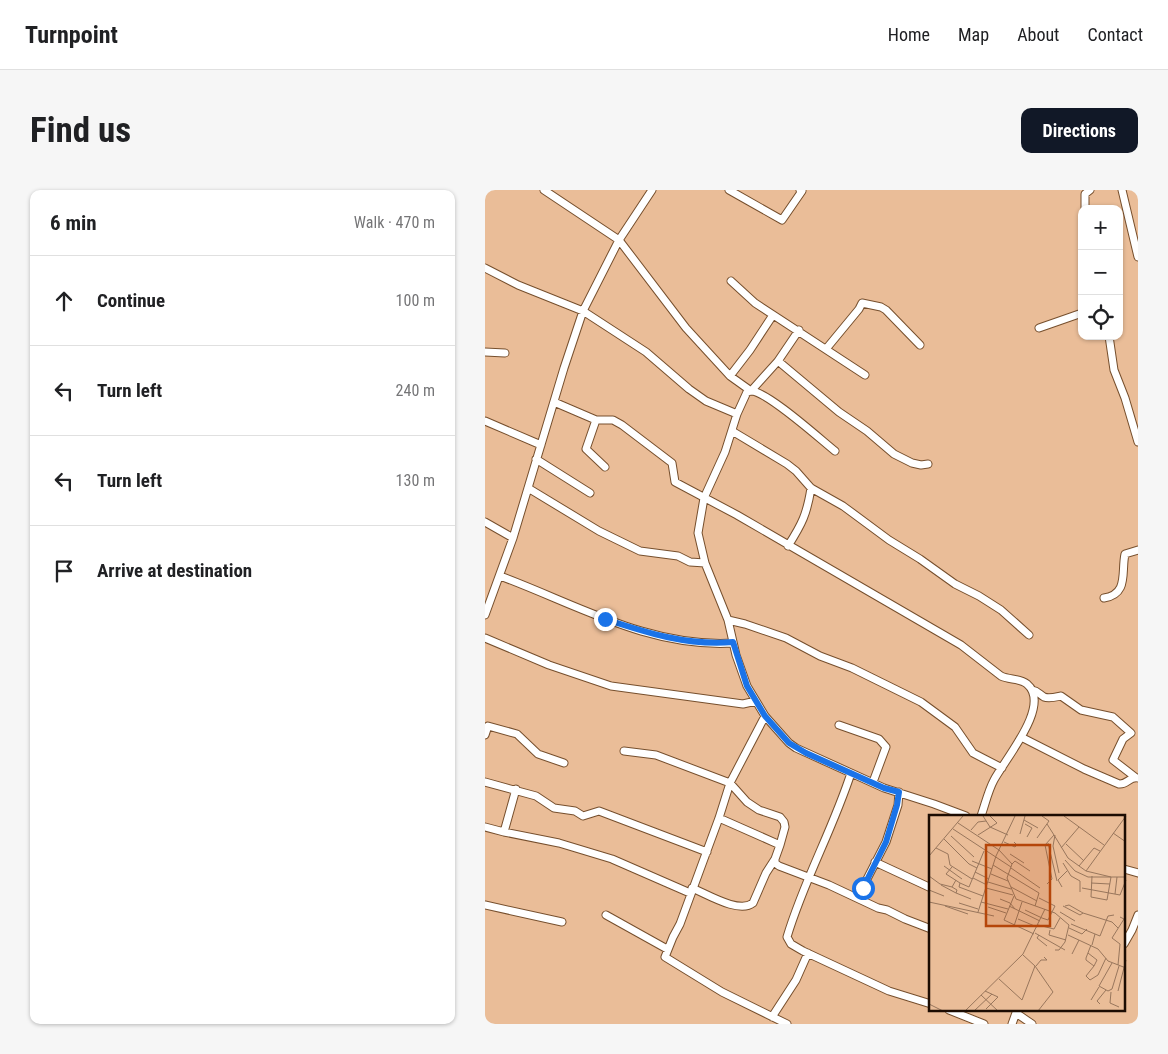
<!DOCTYPE html>
<html lang="en">
<head>
<meta charset="utf-8">
<style>
  :root { --surface:#fff; --page:#f6f6f6; --text:#202124; --muted:#757577; --line:#e0e0e0; --accent:#111827 }
  body { margin:0; font-family:"Roboto Condensed",sans-serif; background:var(--page); color:var(--text) }
  .controls { position:absolute; right:15px; top:15px; display:grid; overflow:hidden; border-radius:10px; box-shadow:0 1px 4px #0004 }
  .controls button { width:45px; height:45px; display:grid; place-items:center; padding:0; border:0; border-bottom:1px solid var(--line); background:var(--surface); color:var(--text); font:25px sans-serif }
  .stop { position:absolute; width:15px; height:15px; margin:-11px; border:4px solid #1a73e8; border-radius:50%; background:#fff }
  .stop.end { background:#1a73e8; border-color:#fff; box-shadow:0 1px 5px #0008 }
  .list { margin:0; padding:0; list-style:none }
  h2 { display:flex; justify-content:space-between; align-items:center; height:65px; margin:0; padding:0 20px; font-size:21px }
  h2 small { font-size:16px; font-weight:400; color:var(--muted) }
  .list li { display:grid; grid-template-columns:32px 1fr auto; gap:15px; align-items:center; box-sizing:border-box; height:90px; padding:0 20px; border-top:1px solid var(--line) }
  .list b { display:block; font-size:19px; white-space:nowrap }
  .list em { font-size:16px; font-style:normal; color:var(--muted) }
  .icon { flex:none; width:28px; height:28px; fill:none; stroke:currentColor; stroke-width:2; stroke-linecap:round; stroke-linejoin:round }
  .map { position:relative; flex:none; width:653px; height:834px; overflow:hidden; border-radius:10px }
  header { display:flex; align-items:center; gap:30px; box-sizing:border-box; height:70px; padding:0 25px; background:var(--surface); border-bottom:1px solid var(--line) }
  header strong { font-size:24px }
  nav { display:flex; gap:28px; margin-inline-start:auto; font-size:18px }
  .intro { display:flex; align-items:center; justify-content:space-between; box-sizing:border-box; height:120px; padding:0 30px }
  h1 { margin:0; font-size:35px }
  .button { padding:12px 22px; border-radius:10px; background:var(--accent); color:#fff; font-size:18px; font-weight:700 }
  main { display:flex; gap:30px; padding:0 30px }
  aside { flex:1; background:var(--surface); border-radius:10px; box-shadow:0 1px 4px #0004 }
  .map>svg:first-child { display:block }
</style>
</head>
<body>
<header>
<strong>Turnpoint</strong>
<nav><a>Home</a><a>Map</a><a>About</a><a>Contact</a></nav>
</header>
<div class="intro"><h1>Find us</h1><a class="button">Directions</a></div>
<main>
<aside>
<h2>6 min<small>Walk · 470 m</small></h2>
<ul class="list">
<li><svg class="icon" aria-label="ahead" viewBox="0 0 24 24"><path d="M12 20V5M6 11l6-6 6 6"/></svg><div><b>Continue</b></div><em>100 m</em></li>
<li><svg class="icon" aria-label="left" viewBox="0 0 24 24"><path d="M17 20v-9H6M10 6l-5 5 5 5"/></svg><div><b>Turn left</b></div><em>240 m</em></li>
<li><svg class="icon" aria-label="left" viewBox="0 0 24 24"><path d="M17 20v-9H6M10 6l-5 5 5 5"/></svg><div><b>Turn left</b></div><em>130 m</em></li>
<li><svg class="icon" aria-label="arrive" viewBox="0 0 24 24"><path d="M6 21V4h12l-3 4 3 4H6"/></svg><div><b>Arrive at destination</b></div></li>
</ul>
</aside>
<div class="map">
<svg width="653" height="834" viewBox="0 0 653 834">
  <rect width="100%" height="100%" fill="#eabd98"/>
  <g fill="none" stroke-linecap="round" stroke-linejoin="round">
    <defs>
      <path id="minor" d="M59,0l75,50 67,88 44,48 21,15 -4,1 -10,22 -12,38 -21,46 -6,35 7,30 23,57 8,35 11,31 18,30 24,27 7,5 88,40 50,16 32,12
        M244,0l53,30 20,-29 -2,-1
        M637,0l16,67
        M600,19v-15l5,-4
        M0,78l33,17 65,26 63,41 43,37 17,12 31,13
        M246,91l24,22 110,72
        M554,138l43,-15
        M624,146l5,34 11,28 13,44
        M341,159l33,-40 3,-6 19,4 5,3 34,35
        M0,162l20,1
        M293,171l21,-31
        M245,186l20,-26 23,-35
        M266,201l27,-30 61,51 28,19 27,23 18,9 9,2 7,-1
        M266,201c16,0 69,48 84,60
        M69,212l42,18h17l9,5 50,38 3,19 62,33 224,130 40,31c8,4 19,2 26,8 25,21 -22,75 -33,96 -6,11 -9,25 -13,36
        M111,230l-10,29 19,18
        M0,231l56,24
        M247,241l55,33 9,7 15,17 32,18 46,34 31,19 35,25 24,12 22,14 28,25
        M51,269l54,34
        M43,298l71,43 41,20 38,5 12,6 15,1
        M0,332l28,16
        M303,356c14,-22 19,-32 23,-58
        M15,386c76,28 149,72 233,67
        M619,408c25,-4 17,-26 21,-44l13,-4
        M0,425l28,-77 51,-170 19,-57 36,-71 33,-50
        M243,430l17,4 41,14 34,18 32,12 69,34 34,25 18,26 29,15
        M0,448l64,27 62,21 132,18 13,-3
        M547,500c6,1 7,4 12,7 5,2 12,0 17,-1l20,14 32,7 18,16 -8,6 -10,21 22,17
        M280,526l-35,67 -11,35 -39,106 -7,13 -8,20 57,35 65,32
        M354,535l40,14 7,8 -13,35
        M0,545l3,-9 29,8 21,20 26,9
        M536,547l63,32 35,15c8,1 11,-8 19,-6
        M139,561l32,4 74,28 17,19 12,8 21,7 4,5 1,5 -5,18
        M366,583c-18,56 -47,107 -64,164l4,7 12,7 86,40 42,13
        M0,592l51,14 18,12 21,3 8,5 16,-5 108,41
        M234,628l61,27 -5,14v4l4,3 50,19 49,23 9,2 18,9 26,10
        M0,637l19,5 12,-43
        M19,642l55,11 53,16 78,34
        M390,672l56,26
        M639,679l14,4
        M207,698c15,6 47,26 61,15l13,-30 9,-14
        M375,709l6,-18 20,-39 12,-37 1,-13
        M0,715l77,17
        M121,725l61,34
        M639,754l8,-14 6,-15
        M464,820l35,14
        M531,823l16,11
        M287,827l24,-37 12,-27
        M527,834l5,-14"/>
    </defs>
    <!-- minor casing -->
    <use href="#minor" stroke="#764f2d" stroke-width="9"/>
    <!-- minor -->
    <use href="#minor" stroke="#fff" stroke-width="7"/>
  </g>
  <g fill="none" stroke-linecap="round" stroke-linejoin="round">
    <!-- route -->
    <path stroke="#1a73e8" stroke-width="6" d="M120,429c42,14 83,27 128,23l14,44 18,30 24,27 17,10 78,35 15,4 -2,13 -11,37 -23,46"/>
  </g>
  <!-- overview -->
  <g transform="translate(444 625)">
    <rect width="196" height="196" fill="#eabd98"/>
    <path fill="none" stroke="#98765c" stroke-width="1" d="M54,1l7,11 18,8M135,1l40,29M95,5l14,8M29,8l41,27 13,14 -5,14 9,21 39,14 14,12 -4,17 -6,8h-4M96,9l7,4 -5,9M118,9l7,11 -9,10 7,34 -5,5M24,14l58,38M42,15l7,-8 8,-1M184,18l13,9M91,19l5,-18M49,20l19,-12 -7,-7M125,20l14,23 18,13 25,6M126,20l-2,11 6,27M22,21l23,21M108,23l12,-17 -7,-5M15,24l25,25 8,4M75,27l11,5 2,-2 -3,-3M119,28l9,38M137,29l18,17M7,33l12,6 2,11 22,14M132,33l18,-21M81,39l14,9M0,41l34,-40M136,45l10,11 13,6h38M43,46l20,8M134,48l8,13 9,5v11M83,49l3,-3 15,10M64,50l46,28 -4,13M15,51l18,13M150,51l15,-18 6,3M23,52l-6,7 14,9 -1,4 24,9M82,53l29,20M157,56l40,-55M46,57l14,7M62,59l17,7M0,61l11,8 12,3M163,61l-1,21 16,3 4,-23M44,63l14,7M27,65l-4,7 5,3 -1,3 15,6M59,67l23,7M31,68l9,4 15,-36M162,68l19,1M12,70l15,8M82,72l26,14M133,72l-4,-7 9,-9M57,73l27,7M153,73l38,7 6,-15M0,75l15,6M186,79l2,-17M85,81l-10,24 30,14M110,83l16,8 -7,14 -6,-2M71,84l10,4 5,6M0,87l65,14M52,87l27,7M30,88l19,6M16,91l23,8M80,91l31,15M134,91l17,9 3,-2 29,9 6,6M136,91l4,-1 14,8M59,92l18,6M96,95l17,8M49,97l18,-56 19,-40M131,97l15,9M89,104l19,8M142,109l24,10 -3,11M109,110l16,4 6,-11M85,111l8,-24M140,113l13,6 5,-5M121,115l-1,5 17,5M106,118l30,17M166,119l5,2 8,-20 6,-1M110,120l-2,3 10,8M139,120l30,14 10,12 18,7M159,138l9,7 -3,6 -8,-6v-2l5,-13M143,139l7,-14M183,148l-13,23 9,5 4,-2 7,-23M189,150l2,-21 -8,-6 12,-19 -4,-2M106,151l18,26 -15,19M107,151l5,-6h6l-3,-3M165,151l-8,10 4,4 8,-5 8,-17M70,164l23,21 13,-34 -12,-11M56,176l13,6 -12,12M189,176l8,-31M182,177l-1,11 9,4M52,180l17,16M162,185l8,-13M0,189l14,7M171,189l-3,-3 9,-11M36,196l58,-57 22,-45M45,196l18,-17"/>
    <path fill="#b5460a" fill-opacity="0.15" stroke="#b5460a" stroke-width="2.5" d="M57,30h64v81h-64z"/>
    <rect width="196" height="196" fill="none" stroke="#1c0c02" stroke-width="2.5"/>
  </g>
</svg>
<div class="controls">
<button>+</button>
<button>−</button>
<button><svg class="icon" aria-label="locate" viewBox="0 0 24 24"><circle cx="12" cy="12" r="6"/><path d="M12 2v4M12 18v4M2 12h4M18 12h4"/></svg></button>
</div>
<div class="stop" style="left:378px;top:698px"></div>
<div class="stop end" style="left:120px;top:429px"></div>
</div>
</main>
</body>
</html>
